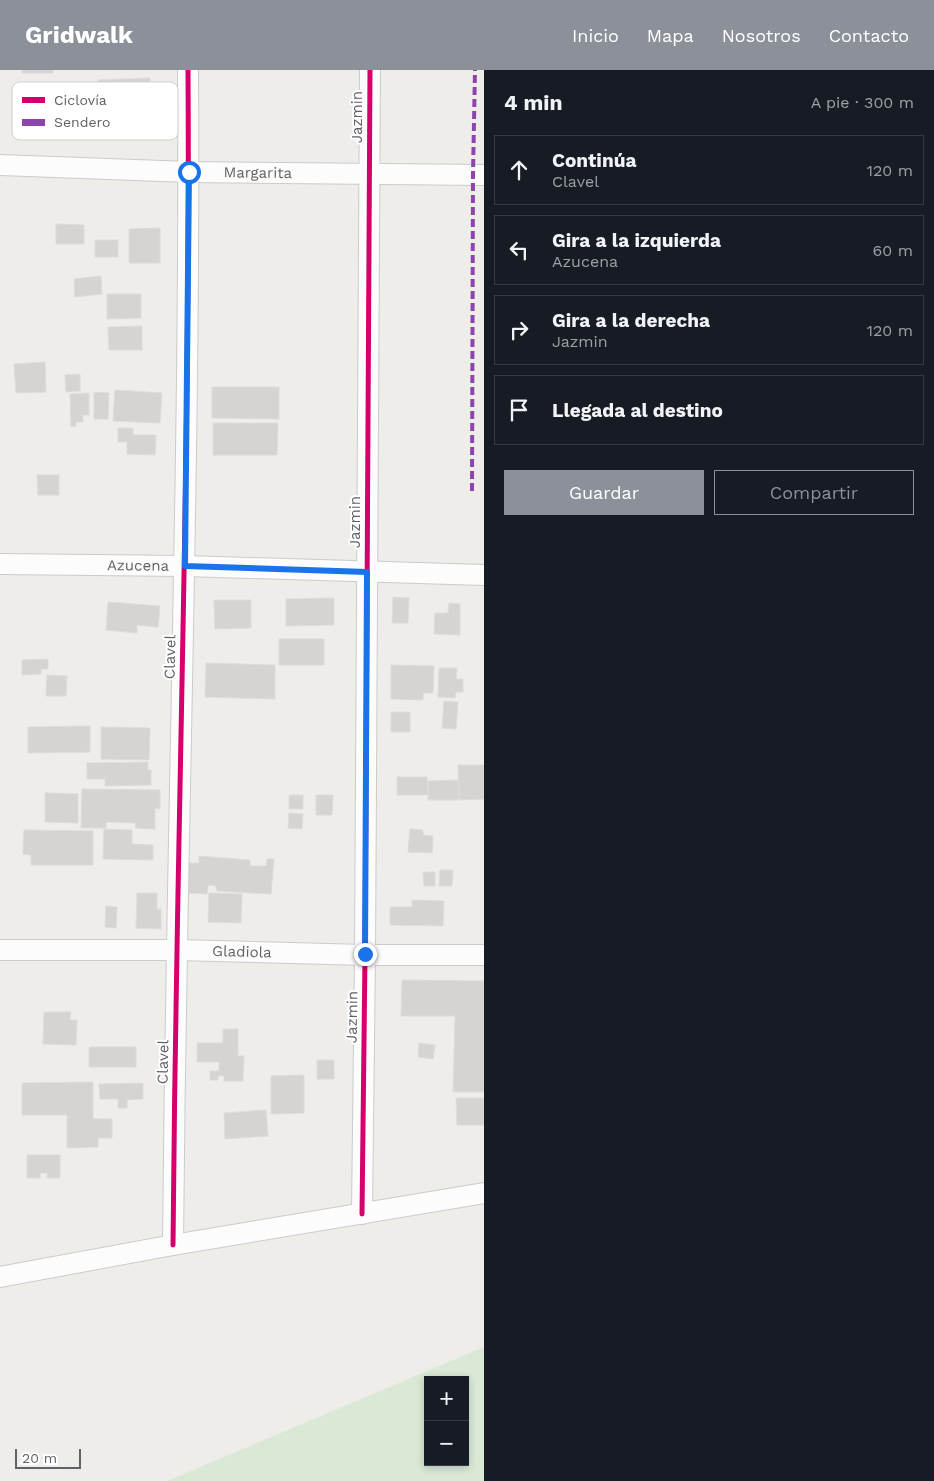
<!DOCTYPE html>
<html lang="es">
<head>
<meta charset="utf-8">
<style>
  :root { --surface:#171b24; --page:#20242c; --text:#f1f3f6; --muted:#9ea1a6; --line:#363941; --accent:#8c9099 }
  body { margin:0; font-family:"Work Sans",sans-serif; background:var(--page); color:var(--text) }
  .controls { position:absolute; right:15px; bottom:15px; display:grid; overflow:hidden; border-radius:0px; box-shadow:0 2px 8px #0003 }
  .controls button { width:45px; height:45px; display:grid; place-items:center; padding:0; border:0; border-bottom:1px solid var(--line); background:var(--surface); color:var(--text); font:25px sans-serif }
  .scale { position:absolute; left:15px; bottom:12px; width:66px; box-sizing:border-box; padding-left:5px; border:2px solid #5f6267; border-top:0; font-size:14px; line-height:18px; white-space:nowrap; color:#5f6267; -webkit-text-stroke:4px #fff; paint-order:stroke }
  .stop { position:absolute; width:15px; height:15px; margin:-11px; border:4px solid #1a73e8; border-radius:50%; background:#fff }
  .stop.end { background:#1a73e8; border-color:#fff; box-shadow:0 1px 5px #0008 }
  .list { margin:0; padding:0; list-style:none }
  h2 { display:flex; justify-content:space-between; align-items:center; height:65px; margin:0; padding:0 20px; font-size:21px }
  h2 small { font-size:16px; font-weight:400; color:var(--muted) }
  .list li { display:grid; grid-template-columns:32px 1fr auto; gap:15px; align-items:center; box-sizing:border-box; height:70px; margin:0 10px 10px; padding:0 10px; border:1px solid var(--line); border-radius:0px }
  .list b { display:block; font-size:19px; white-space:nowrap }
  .list p { margin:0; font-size:16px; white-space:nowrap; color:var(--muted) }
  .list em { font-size:16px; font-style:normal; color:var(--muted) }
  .actions { display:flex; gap:10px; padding:15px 20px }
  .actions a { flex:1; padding:11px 0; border:1px solid var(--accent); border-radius:0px; text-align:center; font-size:18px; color:var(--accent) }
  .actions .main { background:var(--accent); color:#fff }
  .icon { flex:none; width:28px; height:28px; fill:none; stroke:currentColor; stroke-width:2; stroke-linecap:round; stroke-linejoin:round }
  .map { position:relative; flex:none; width:484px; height:1411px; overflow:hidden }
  header { display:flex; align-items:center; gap:30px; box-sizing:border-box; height:70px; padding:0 25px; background:var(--accent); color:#fff }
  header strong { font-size:24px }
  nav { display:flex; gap:28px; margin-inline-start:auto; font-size:18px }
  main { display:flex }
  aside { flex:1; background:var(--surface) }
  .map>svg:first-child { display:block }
</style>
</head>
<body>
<header>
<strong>Gridwalk</strong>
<nav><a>Inicio</a><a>Mapa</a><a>Nosotros</a><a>Contacto</a></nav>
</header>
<main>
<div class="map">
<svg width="484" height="1411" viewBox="0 0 484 1411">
  <rect width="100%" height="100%" fill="#eeedea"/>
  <!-- green -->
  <path fill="#d9e9d6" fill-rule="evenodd" d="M484,1277v134h-317zM428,1310h37v82h-37z"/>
  <!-- building -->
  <path fill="#d5d4d3" stroke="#dddcd9" d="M22,0h31v3h-31z
    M150,8l1,29 -52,2 -1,-29z
    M56,154l28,1v19h-28z
    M160,158v35h-31v-34z
    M95,170h23v17h-23z
    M101,206l1,18 -27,3 -1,-18z
    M107,224h34v24l-34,1z
    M142,256v24h-33l-1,-23z
    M45,292l1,30 -30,1 -2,-29z
    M80,304v17l-14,1 -1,-17z
    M212,317h67v32l-67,-1z
    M115,320l47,3 -2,30 -47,-2z
    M94,322l15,1 -1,26h-14z
    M89,323v22h-6v7h-7v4l-5,1 -1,-33z
    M213,353h65l-1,32h-64z
    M118,358h15v7h23l-1,20 -28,-1v-12h-9z
    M37,405h22v20h-21z
    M393,527l16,1 -1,25h-16z
    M334,528v27l-48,1v-27z
    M214,530h37v28l-36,1z
    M108,532l52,4 -2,21 -21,-2v8l-31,-3z
    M449,533l11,1v31l-26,-1 1,-21h13z
    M279,569h45v26h-45z
    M48,589v10h-7v5l-19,1v-15z
    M206,593l69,2v34l-70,-2z
    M391,595l43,1 -1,27h-10v7l-32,-1z
    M439,598h18l-1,11h7v13h-7l-1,6 -17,-1z
    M47,605l20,1 -1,20h-20z
    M444,631l14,1 -2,27 -14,-1z
    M391,642h19v20h-19z
    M90,656v26l-62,1v-26z
    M101,657l49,1 -1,32 -48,-1z
    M148,692v8h3v15l-46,1v-7h-18v-16z
    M458,695h26v34l-25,1z
    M397,707h30l1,18h-31z
    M459,710v20h-31v-19z
    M82,719l78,1v19l-5,-1v21l-19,-1 -1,-5 -29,-1v6h-25z
    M45,723l33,1v29l-33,-1z
    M289,725h14v14h-14z
    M316,725h17l-1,20h-16z
    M289,743l14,1 -1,15 -14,-1z
    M104,759l28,1v14l21,1v15l-50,-1z
    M410,759l13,1v5l10,1 -1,17 -24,-1z
    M24,760l69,1v34h-62v-10l-8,-1z
    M199,786l51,4v6h16l1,-7h7l-3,35 -54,-3 -1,-5 -8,-1 -1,9 -20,-1 2,-30h10z
    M440,800h13l-1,16h-13z
    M423,802h12v14h-11z
    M137,823h20v16h4v20l-25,-1z
    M209,823l33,1 -1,29 -33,-1z
    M412,830l32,1 -1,25 -53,-1v-18h22z
    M106,836l11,1 -1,21 -11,-1z
    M402,910l82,1v111h-31l2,-76h-54z
    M44,942h27l-1,8h7l-1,25 -33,-1z
    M223,959h15v27h6l-1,25h-19v-5h-6v4h-8v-9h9v-9h-22v-19h26z
    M419,973l16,2 -2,14 -15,-2z
    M89,977h47v20h-47z
    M317,990h17v19h-17z
    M304,1005v38l-33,1v-38z
    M93,1012v37h19v19h-14v9l-31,1v-33h-45v-32z
    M143,1013v16l-16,1v8h-9v-9h-18l-1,-15z
    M456,1028h28v27h-27z
    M266,1040l2,26 -43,3 -1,-26z
    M27,1085h33v23h-13v-5h-7v5h-13z"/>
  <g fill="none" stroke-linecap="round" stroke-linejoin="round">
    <defs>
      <g id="minor">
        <path id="s1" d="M0,95l189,7 295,3"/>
        <path id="s2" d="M0,494l185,2 299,9"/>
        <path id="s3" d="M0,880h177l188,5h119"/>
        <path d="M362,1144l3,-259 5,-885"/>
        <path d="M173,1175c1,-98 2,-197 4,-295 5,-293 13,-587 11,-880"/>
        <path d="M0,1207l173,-32 311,-52"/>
      </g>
    </defs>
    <!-- minor casing -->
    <use href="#minor" stroke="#cbcbcb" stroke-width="22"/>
    <!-- minor -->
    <use href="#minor" stroke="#fcfcfc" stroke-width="20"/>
    <!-- quiet -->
    <path stroke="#8e44ad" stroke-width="4" stroke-dasharray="8 4" stroke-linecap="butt" d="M472,421l1,-317 2,-104"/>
    <defs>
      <path id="cycleway" d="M362,1144l3,-259 5,-885
        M173,1175c1,-98 2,-197 4,-295 5,-293 13,-587 11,-880"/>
    </defs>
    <!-- cycleway casing -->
    <use href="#cycleway" stroke="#fff" stroke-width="8"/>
    <!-- cycleway -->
    <use href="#cycleway" stroke="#d6006c" stroke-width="5"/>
  </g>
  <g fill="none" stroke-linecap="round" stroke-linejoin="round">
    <!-- route -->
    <path stroke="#1a73e8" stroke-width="6" d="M189,102l-4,394 182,6 -2,382"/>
  </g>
  <g text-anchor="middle" stroke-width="4" stroke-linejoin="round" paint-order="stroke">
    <!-- street labels -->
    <g font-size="15" fill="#5f6267" stroke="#fff">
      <text transform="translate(357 47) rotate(-90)" y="5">Jazmin</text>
      <text dy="5" stroke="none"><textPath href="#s1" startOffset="258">Margarita</textPath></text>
      <text transform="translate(355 452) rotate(-90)" y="5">Jazmin</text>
      <text dy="5" stroke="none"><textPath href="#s2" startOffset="138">Azucena</textPath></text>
      <text transform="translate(170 587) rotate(-89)" y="5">Clavel</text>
      <text dy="5" stroke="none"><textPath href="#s3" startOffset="242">Gladiola</textPath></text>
      <text transform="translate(352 947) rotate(-89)" y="5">Jazmin</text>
      <text transform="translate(163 992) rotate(-89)" y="5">Clavel</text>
    </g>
  </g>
  <!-- legend -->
  <rect x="12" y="12" width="166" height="58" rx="8" fill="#fff" stroke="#cfd0d1" stroke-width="1"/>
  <rect x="22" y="27" width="23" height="6" fill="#d6006c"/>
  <rect x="22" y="49" width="23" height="7" fill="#8e44ad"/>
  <g font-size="14" fill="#5f6267">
    <text x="54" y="35">Ciclovía</text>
    <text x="54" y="57">Sendero</text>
  </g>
</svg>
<div class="controls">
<button>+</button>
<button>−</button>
</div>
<div class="scale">20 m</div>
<div class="stop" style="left:189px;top:102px"></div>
<div class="stop end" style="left:365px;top:884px"></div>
</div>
<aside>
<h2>4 min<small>A pie · 300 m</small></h2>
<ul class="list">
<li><svg class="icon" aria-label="ahead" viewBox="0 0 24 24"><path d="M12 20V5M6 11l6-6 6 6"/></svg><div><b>Continúa</b><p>Clavel</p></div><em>120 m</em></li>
<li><svg class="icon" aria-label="left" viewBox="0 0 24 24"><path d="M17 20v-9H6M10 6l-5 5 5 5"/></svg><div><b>Gira a la izquierda</b><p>Azucena</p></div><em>60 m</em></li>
<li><svg class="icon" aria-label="right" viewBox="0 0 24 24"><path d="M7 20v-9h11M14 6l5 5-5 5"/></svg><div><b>Gira a la derecha</b><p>Jazmin</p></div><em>120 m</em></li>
<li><svg class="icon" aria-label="arrive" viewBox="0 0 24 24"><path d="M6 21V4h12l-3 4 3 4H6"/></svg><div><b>Llegada al destino</b></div></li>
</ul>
<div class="actions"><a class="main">Guardar</a><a>Compartir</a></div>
</aside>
</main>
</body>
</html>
